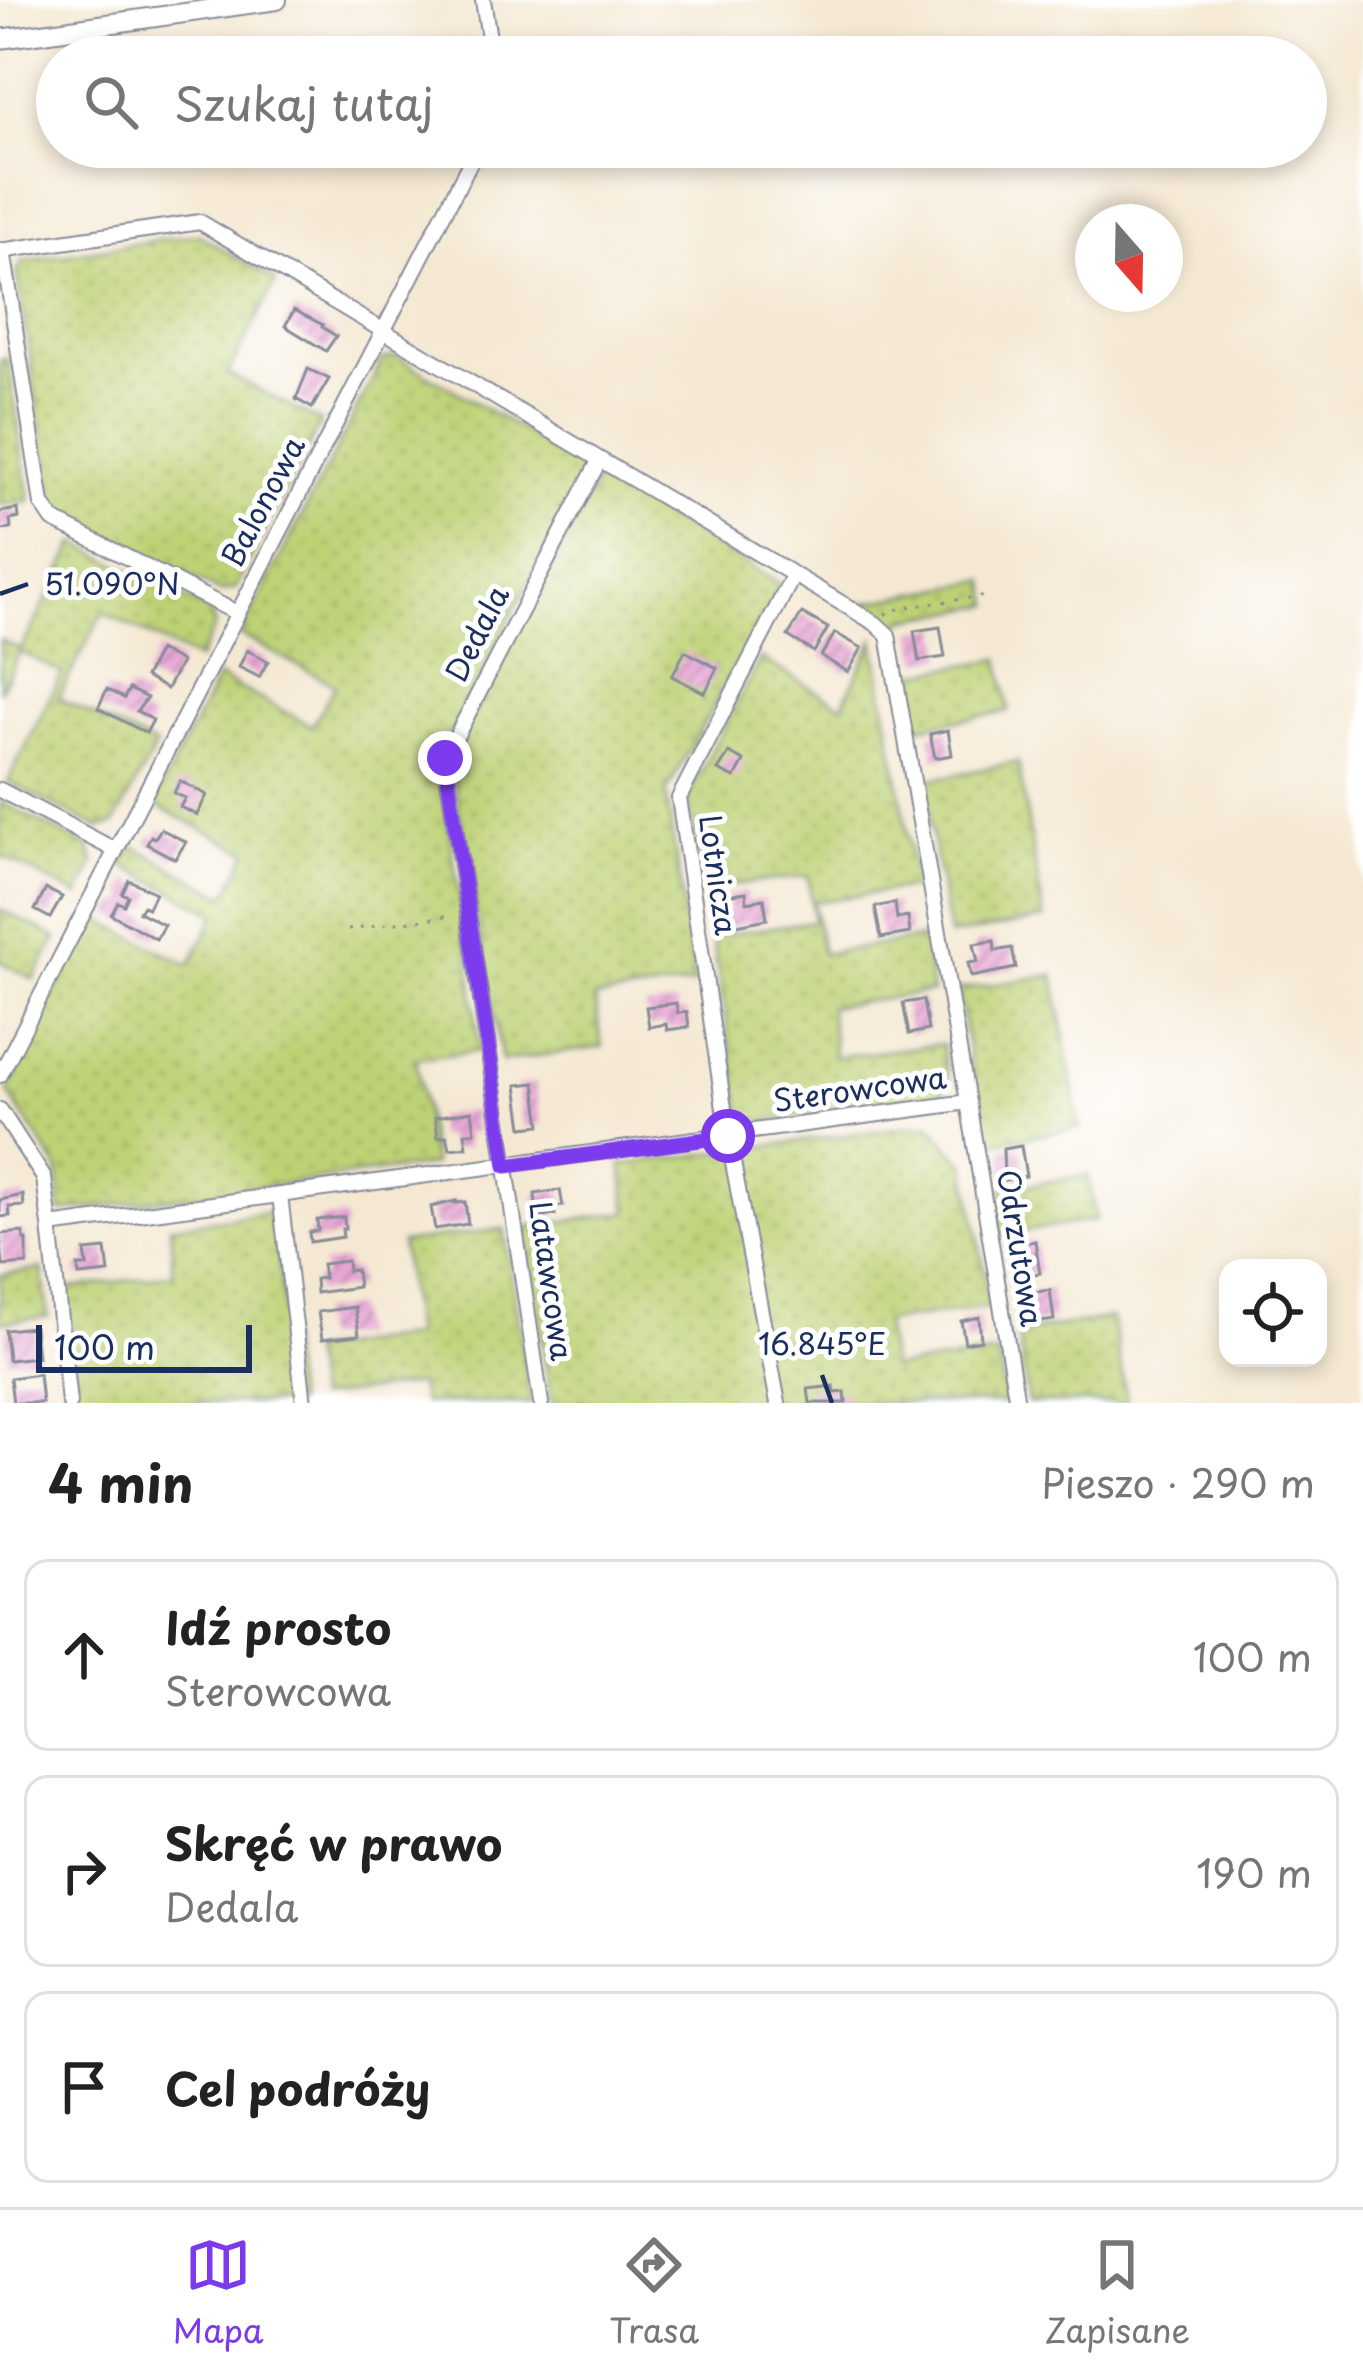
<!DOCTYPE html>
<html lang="pl">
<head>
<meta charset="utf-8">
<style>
  :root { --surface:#fff; --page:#f6f6f6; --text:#222; --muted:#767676; --line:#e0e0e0; --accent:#7c3aed }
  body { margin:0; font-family:"Playpen Sans",sans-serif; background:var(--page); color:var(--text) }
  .controls { position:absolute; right:36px; bottom:36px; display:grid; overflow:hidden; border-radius:24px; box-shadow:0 6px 18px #0003 }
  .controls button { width:108px; height:108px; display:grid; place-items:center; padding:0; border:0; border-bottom:3px solid var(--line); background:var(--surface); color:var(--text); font:60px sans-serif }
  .compass { position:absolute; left:1075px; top:204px; width:108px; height:108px; border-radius:50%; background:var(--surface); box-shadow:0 6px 18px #0003; rotate:160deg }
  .scale { position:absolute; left:36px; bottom:30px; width:216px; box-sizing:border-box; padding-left:12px; border:6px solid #1b2f5e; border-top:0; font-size:33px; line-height:42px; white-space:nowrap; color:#1b2f5e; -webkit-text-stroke:9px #fff; paint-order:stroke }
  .stop { position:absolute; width:36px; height:36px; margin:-27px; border:9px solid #7c3aed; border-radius:50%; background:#fff }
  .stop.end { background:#7c3aed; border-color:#fff; box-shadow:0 3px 12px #0008 }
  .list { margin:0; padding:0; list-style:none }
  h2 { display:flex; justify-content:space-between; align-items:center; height:156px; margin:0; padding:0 48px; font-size:51px }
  h2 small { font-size:39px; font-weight:400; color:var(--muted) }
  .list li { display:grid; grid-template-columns:78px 1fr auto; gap:36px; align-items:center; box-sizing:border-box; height:192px; margin:0 24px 24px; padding:0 24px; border:3px solid var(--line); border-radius:24px }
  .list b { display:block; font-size:45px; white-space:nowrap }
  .list p { margin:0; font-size:39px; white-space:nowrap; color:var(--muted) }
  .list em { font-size:39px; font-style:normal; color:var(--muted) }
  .icon { flex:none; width:66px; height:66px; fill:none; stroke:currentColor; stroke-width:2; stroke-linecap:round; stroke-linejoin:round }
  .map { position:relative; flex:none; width:1363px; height:1403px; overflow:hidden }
  .search { position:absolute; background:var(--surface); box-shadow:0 6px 18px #0003; left:36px; right:36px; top:36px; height:132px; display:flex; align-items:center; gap:30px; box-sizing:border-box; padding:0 42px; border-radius:66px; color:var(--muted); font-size:45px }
  .sheet { height:804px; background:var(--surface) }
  nav { display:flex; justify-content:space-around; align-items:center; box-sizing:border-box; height:168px; border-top:3px solid var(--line); background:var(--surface); font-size:33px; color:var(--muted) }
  nav a { display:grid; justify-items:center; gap:6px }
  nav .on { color:var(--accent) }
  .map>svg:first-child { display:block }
</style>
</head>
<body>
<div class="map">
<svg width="1363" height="1403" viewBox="0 0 1363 1403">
  <defs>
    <pattern id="green-dots" width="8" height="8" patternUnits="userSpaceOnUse" patternTransform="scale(3)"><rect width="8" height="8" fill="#bed174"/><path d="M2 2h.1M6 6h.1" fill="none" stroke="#a3b467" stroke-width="1.8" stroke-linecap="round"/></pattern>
    <pattern id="building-hatch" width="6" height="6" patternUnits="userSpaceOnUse" patternTransform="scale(3)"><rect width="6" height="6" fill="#e9a8d6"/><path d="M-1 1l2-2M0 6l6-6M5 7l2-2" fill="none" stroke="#bc89b1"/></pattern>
  </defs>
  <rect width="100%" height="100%" fill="#fff"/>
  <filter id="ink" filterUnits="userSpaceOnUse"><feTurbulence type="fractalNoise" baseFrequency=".00833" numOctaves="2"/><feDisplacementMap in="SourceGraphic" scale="24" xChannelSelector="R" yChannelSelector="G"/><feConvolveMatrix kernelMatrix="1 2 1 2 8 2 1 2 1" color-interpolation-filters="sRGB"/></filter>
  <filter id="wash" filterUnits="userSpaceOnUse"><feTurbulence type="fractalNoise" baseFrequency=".004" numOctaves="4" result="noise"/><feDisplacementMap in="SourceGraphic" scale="48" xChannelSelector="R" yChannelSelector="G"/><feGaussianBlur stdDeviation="2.7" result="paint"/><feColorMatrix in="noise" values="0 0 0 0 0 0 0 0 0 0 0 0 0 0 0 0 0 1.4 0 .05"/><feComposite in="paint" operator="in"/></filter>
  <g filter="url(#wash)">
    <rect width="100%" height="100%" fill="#f4e8d2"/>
    <!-- green -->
    <path fill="url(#green-dots)" stroke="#6c8069" stroke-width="3" d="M198,234l78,47 -48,93 93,48 -85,166 -15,4 -168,-85 -36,-235 7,-11z
      M396,356l191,113 -149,289 31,201 11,92 -64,8 17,106 -373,47 -2,-43 -50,-77 37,-82 49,-93 96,48 26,-51 -94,-49 11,-19 93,50 22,-44 -95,-48 65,-127 94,49 23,-41 -95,-50 143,-276z
      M8,359l22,142 -30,4v-145z
      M599,476l182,109 -115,207 29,192 -100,14 7,49 -100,14 -51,-296 2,-13z
      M76,543l134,68 5,15 -17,34 -95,-48 -45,86 98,48 -42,78 -16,4 -90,-46 54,-109 -42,-21 -20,40v-52l21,10z
      M986,580l5,25 -85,14 -10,9 -39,-24z
      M874,640l43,247 -104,15 9,52 101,-16 9,54 -103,15 6,50 107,-13 6,38 -8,13 -197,29 -31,-188 102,-15 -6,-45 -104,12 -16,-92 72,-138 82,48z
      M1000,659l9,52 -96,17 -9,-53z
      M1018,762l26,157 -95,17 -26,-155z
      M0,802l89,45 5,15 -15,34 -79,-41z
      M0,909l57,29 -23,41 -34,-17z
      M1054,975l26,153 -96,16 -26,-154z
      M929,1124l37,41 24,142 -106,15 7,46 107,-14 8,49h-455l-26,-176 103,-15 -6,-47z
      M1088,1175l8,45 -96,15 -8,-44z
      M273,1212l22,191h-218l-12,-114 108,-15 -3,-48z
      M504,1229l27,174h-108l-4,-19 -103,14 -6,-47 104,-15 -13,-93z
      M42,1269l6,48 -48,5v-47z
      M1112,1318l15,85h-99l-10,-70z"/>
    <g id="blocks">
      <!-- building -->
      <path fill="url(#building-hatch)" d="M294,310l29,15 -1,2 14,9 -10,15 -41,-25z
        M308,369l21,10 -17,29 -16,-9z
        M18,509l1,9 -9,2 1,9 -11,1v-18z
        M802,613l26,15 -14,24 -26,-16z
        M940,627l5,30 -26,4 -5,-30z
        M835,633l27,15 -14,24 -27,-16z
        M159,650l22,12 -14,27 -22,-12z
        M247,650l21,11 -9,16 -20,-10z
        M685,651l32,17 -12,25 -33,-17z
        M107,689l17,9 5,-9 18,9 -10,13 16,9 -7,13 -48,-25z
        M948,730l4,25 -17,3 -5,-24z
        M729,753l15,8 -9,17 -17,-8z
        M180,781l27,14 -10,20 -17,-8 5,-9 -11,-5z
        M161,829l25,13 -11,17 -28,-15 4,-8 4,2z
        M129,880l26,13 -7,15 -5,-2 -4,6 25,13 -8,14 -45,-25 7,-12 6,3 4,-9 -6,-3z
        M46,889l16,8 -12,21 -15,-8z
        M746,892l1,10 17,-3 3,20 -45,9 -2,-15 10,-2 -4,-16z
        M895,903l2,16 11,-2 2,16 -29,5 -6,-31z
        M994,941l1,10 17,-3 4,20 -45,9 -3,-14 10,-1 -4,-18z
        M923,1000l5,30 -19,4 -6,-31z
        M676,1003l2,10 9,-1 2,15 -22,3 -1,-6 -17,3 -3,-20z
        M535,1083l6,42 -18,2 -6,-42z
        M472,1111l3,21 -10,1 2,14 -17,2 -3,-13 -9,1 -3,-20z
        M1021,1146l5,30 -22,4 -1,-31z
        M560,1190l3,16 -10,1 2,8 -18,3 -2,-24z
        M23,1195l1,11 -15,1 1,9 -10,1v-17z
        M456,1201v2l9,-1 3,22 -33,5 -4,-22z
        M344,1217l1,12h-3l1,8 -33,5 -1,-10 9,-1 -1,-11z
        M23,1232l1,8h3v24l-24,2 -3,-32z
        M1035,1241l5,32 -20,3 -5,-32z
        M106,1249l3,24 -30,3 -1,-10h9l-2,-15z
        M347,1261l1,10 8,-1 2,17 -42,6 -1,-14 9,-1 -2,-14z
        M1050,1290l4,30 -26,4 -2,-15 5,-1 -3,-15z
        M355,1307l4,28 -37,4 -4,-27z
        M979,1317l2,23 -16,3 -4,-22z
        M34,1327l3,30 -29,3 -3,-30z
        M39,1374l3,29h-29l-3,-25z
        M834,1386l1,7 10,-1 1,11h-36l-2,-14z"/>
    </g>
  </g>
  <g filter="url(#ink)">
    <use href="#blocks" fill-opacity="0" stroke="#888c98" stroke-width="3"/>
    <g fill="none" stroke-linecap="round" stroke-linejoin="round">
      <defs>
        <path id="street" d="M483,0l9,57
          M3,250l39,254 11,16 184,93
          M0,251l200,-29 675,401 13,12 80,467 -918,124 -6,-48 -44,-68
          M0,790l115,60
          M0,1075l478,-928
          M968,1102l49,301
          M280,1195l24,208
          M50,1226l19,177
          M541,1403l-96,-645 154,-297
          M778,1403l-50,-267 -49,-338 114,-222"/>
        <path id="secondary" d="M0,39l277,-39"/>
      </defs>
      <!-- street casing -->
      <use href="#street" stroke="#888c98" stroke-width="18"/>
      <!-- secondary casing -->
      <use href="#secondary" stroke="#888c98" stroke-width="22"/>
      <!-- path -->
      <path stroke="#888c98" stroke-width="3" stroke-dasharray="3 9" stroke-linecap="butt" d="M885,614l16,-6 82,-12
        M348,930l106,-15"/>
      <!-- street -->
      <use href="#street" stroke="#fff" stroke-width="14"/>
      <!-- secondary -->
      <use href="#secondary" stroke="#fff" stroke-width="18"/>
    </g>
  </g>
  <g fill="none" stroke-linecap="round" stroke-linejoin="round" filter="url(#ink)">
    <!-- route -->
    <path stroke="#7c3aed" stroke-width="15" d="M445,758l61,408 222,-30"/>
  </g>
  <!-- ticks -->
  <path fill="none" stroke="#1b2f5e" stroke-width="4.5" d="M0,594l28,-10M822,1375l10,28"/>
  <g text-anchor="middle" stroke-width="10" stroke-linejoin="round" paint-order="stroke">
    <!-- street labels -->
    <g font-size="30" fill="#1b2f5e" stroke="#fff">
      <text transform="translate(264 502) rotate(-62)" y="10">Balonowa</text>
      <text transform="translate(478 634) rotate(-63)" y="10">Dedala</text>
      <text transform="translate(717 875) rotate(82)" y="10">Lotnicza</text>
      <text transform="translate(860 1090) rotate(-8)" y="10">Sterowcowa</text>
      <text transform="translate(1019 1248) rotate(81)" y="10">Odrzutowa</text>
      <text transform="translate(550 1281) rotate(82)" y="10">Latawcowa</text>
    </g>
  </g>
  <g font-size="30" text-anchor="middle" fill="#1b2f5e" stroke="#fff" stroke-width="10" stroke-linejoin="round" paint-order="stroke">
    <text x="112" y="595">51.090°N</text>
    <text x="822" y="1355">16.845°E</text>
  </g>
</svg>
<div class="controls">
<button><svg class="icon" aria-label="locate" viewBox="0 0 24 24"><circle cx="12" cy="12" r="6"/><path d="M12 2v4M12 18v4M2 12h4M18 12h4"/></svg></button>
</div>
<svg class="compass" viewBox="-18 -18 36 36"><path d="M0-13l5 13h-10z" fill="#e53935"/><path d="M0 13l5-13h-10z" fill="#767676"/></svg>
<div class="scale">100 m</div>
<div class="stop" style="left:728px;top:1136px"></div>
<div class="stop end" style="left:445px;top:758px"></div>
<div class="search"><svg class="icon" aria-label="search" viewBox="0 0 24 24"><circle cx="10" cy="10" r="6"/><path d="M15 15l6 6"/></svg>Szukaj tutaj</div>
</div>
<section class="sheet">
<h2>4 min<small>Pieszo · 290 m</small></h2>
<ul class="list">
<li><svg class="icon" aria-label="ahead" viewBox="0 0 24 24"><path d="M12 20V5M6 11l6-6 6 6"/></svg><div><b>Idź prosto</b><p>Sterowcowa</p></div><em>100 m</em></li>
<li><svg class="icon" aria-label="right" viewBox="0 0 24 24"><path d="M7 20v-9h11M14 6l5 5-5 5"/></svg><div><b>Skręć w prawo</b><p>Dedala</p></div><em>190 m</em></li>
<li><svg class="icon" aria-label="arrive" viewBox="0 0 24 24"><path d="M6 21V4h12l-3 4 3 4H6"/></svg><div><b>Cel podróży</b></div></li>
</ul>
</section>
<nav>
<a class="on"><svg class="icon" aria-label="map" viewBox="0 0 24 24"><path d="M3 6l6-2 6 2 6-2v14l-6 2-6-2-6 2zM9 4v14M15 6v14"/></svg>Mapa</a>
<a><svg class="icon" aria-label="directions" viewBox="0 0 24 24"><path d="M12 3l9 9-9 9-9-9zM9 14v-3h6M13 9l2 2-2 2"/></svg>Trasa</a>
<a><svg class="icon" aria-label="saved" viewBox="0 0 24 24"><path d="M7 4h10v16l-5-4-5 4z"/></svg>Zapisane</a>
</nav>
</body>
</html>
